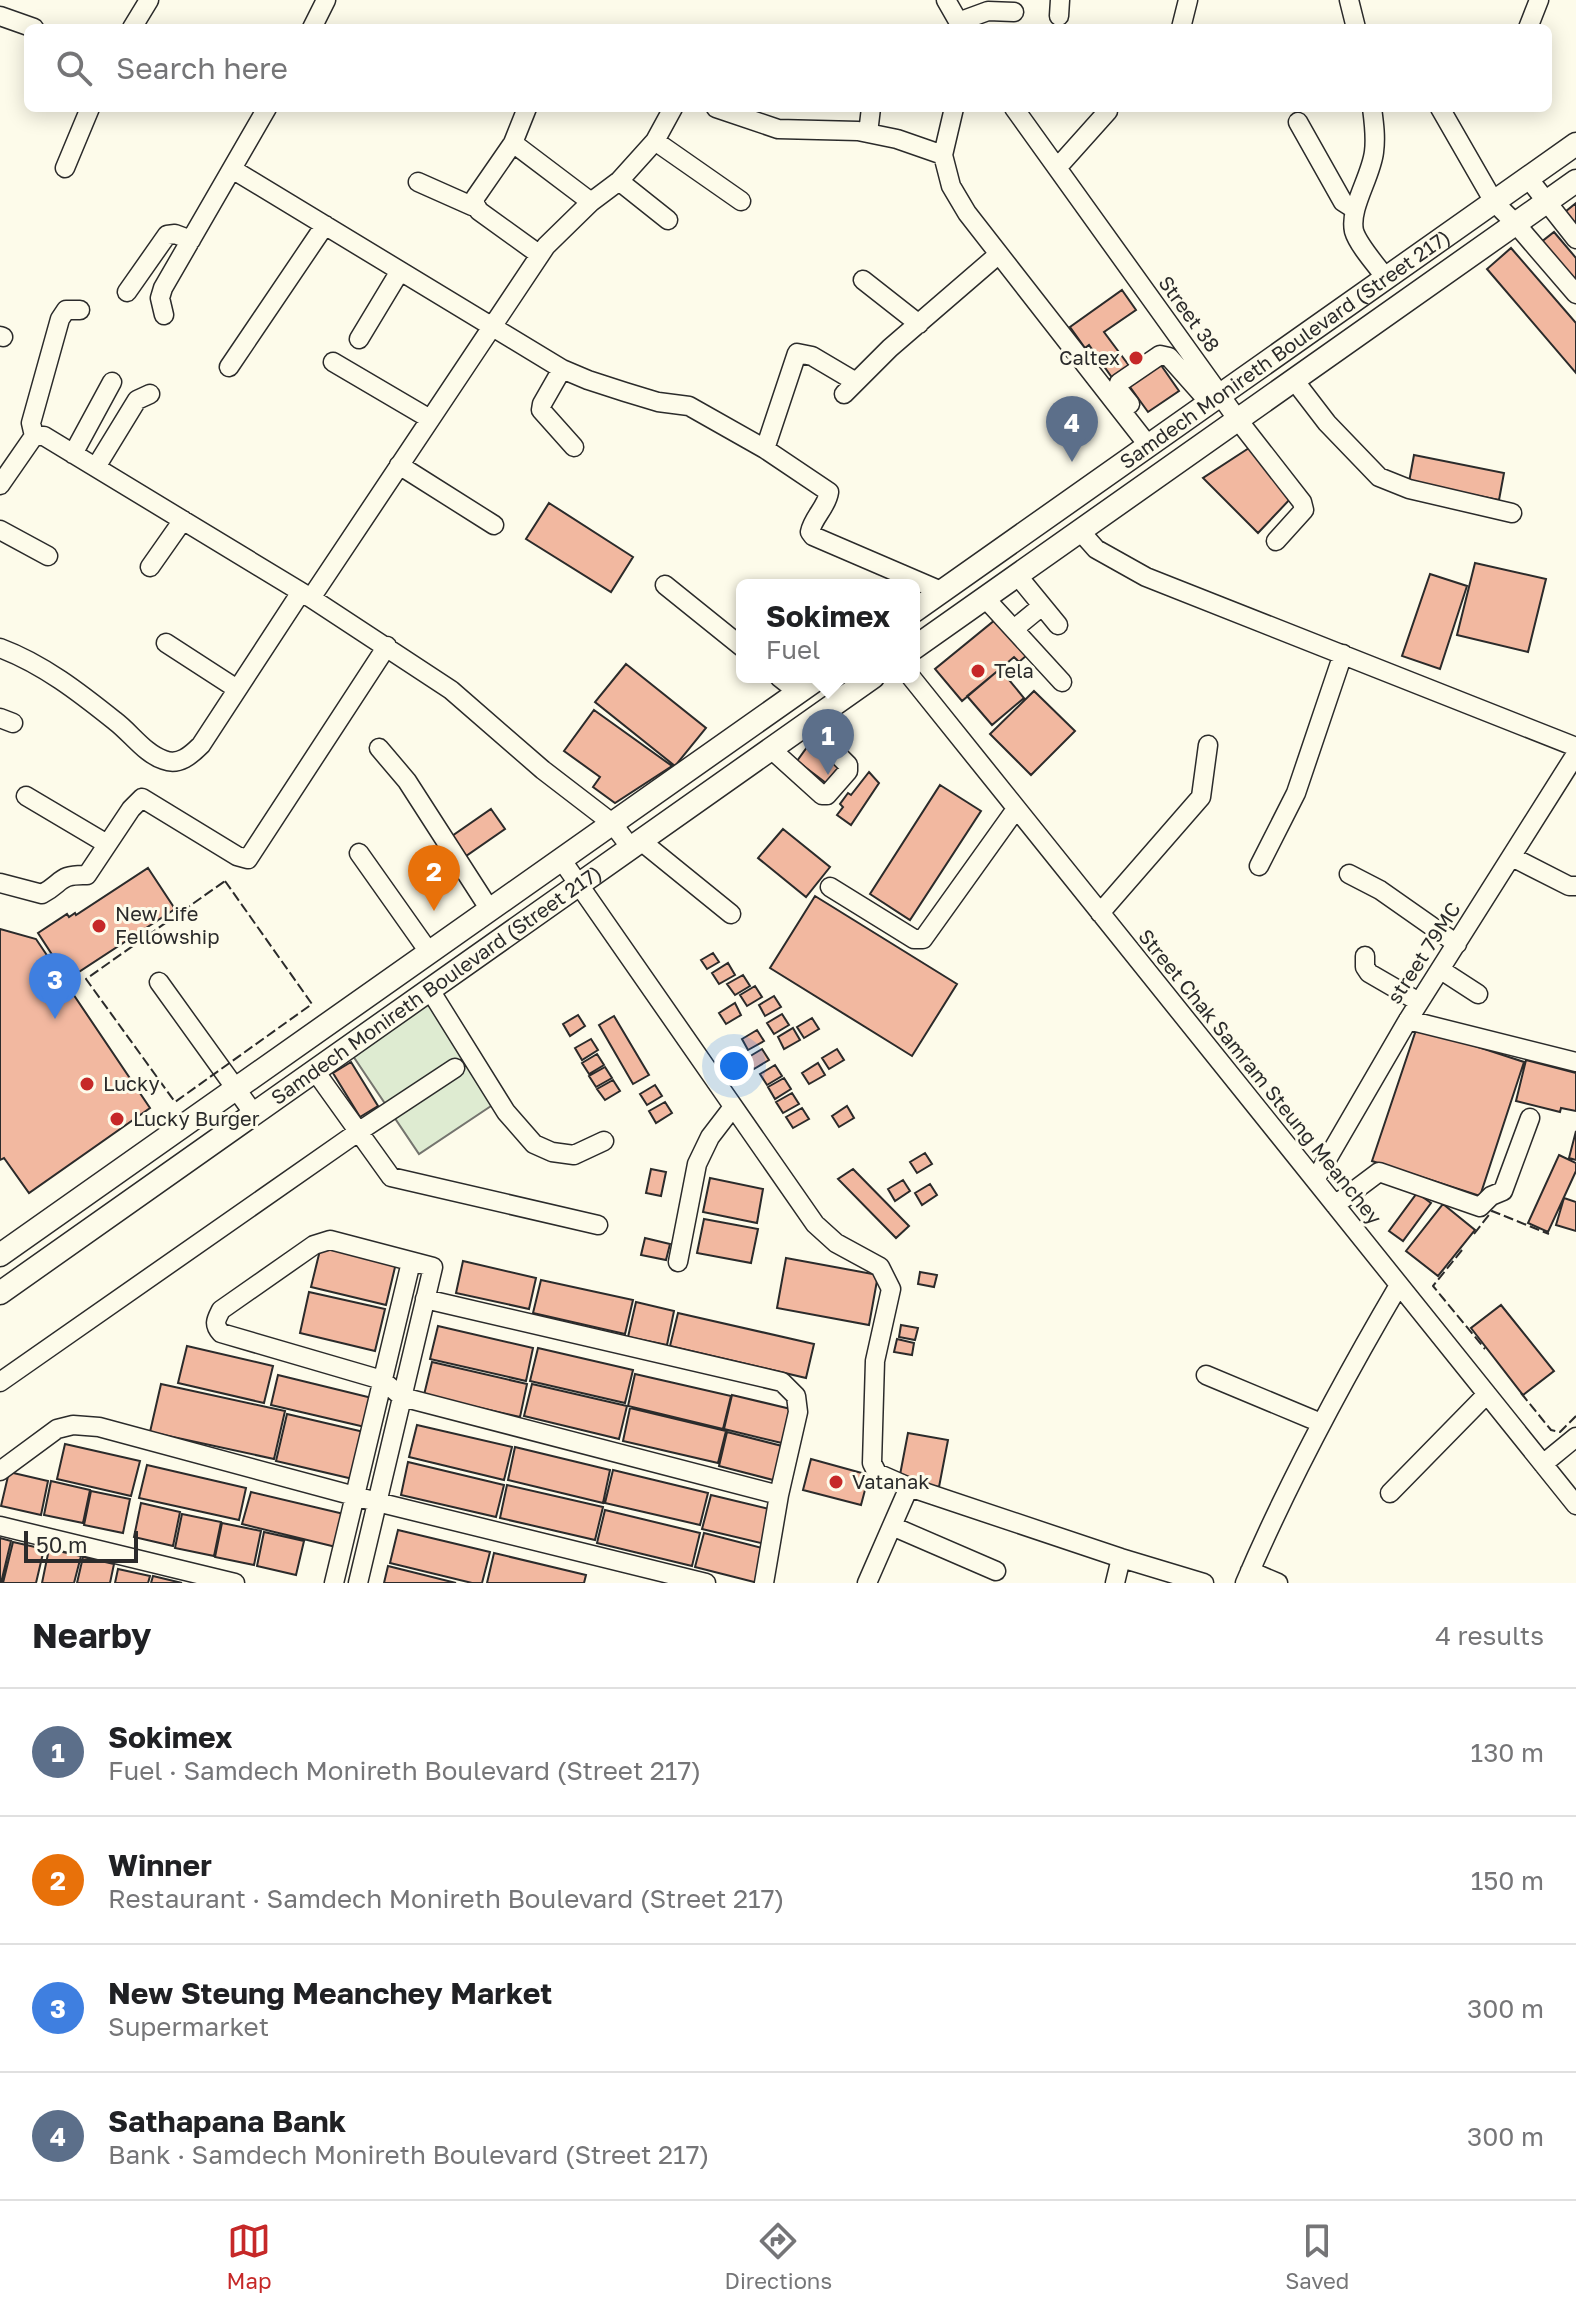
<!DOCTYPE html>
<html lang="en">
<head>
<meta charset="utf-8">
<style>
  :root { --surface:#fff; --page:#f2f2f2; --text:#202124; --muted:#757577; --line:#e0e0e0; --accent:#c62828 }
  body { margin:0; font-family:"Golos Text",sans-serif; background:var(--page); color:var(--text) }
  .scale { position:absolute; left:24px; bottom:20px; width:114px; box-sizing:border-box; padding-left:8px; border:4px solid #2b2b2b; border-top:0; font-size:22px; line-height:28px; white-space:nowrap; color:#2b2b2b; -webkit-text-stroke:6px #fdfbea; paint-order:stroke }
  .you { position:absolute; left:734px; top:1066px; width:28px; height:28px; margin:-20px; border:6px solid #fff; border-radius:50%; background:#1a73e8; box-shadow:0 0 0 12px #1a73e833 }
  .badge { display:grid; place-items:center; width:52px; height:52px; border-radius:50%; background:var(--accent); color:#fff; font-size:26px; font-weight:700 }
  .pin { position:absolute; translate:-50% -66px; filter:drop-shadow(0 2px 4px #0008) }
  .pin::after { content:''; position:absolute; top:42px; width:28px; height:24px; background:inherit; clip-path:polygon(0 0,100% 0,50% 100%) }
  .popup { position:absolute; left:736px; top:579px; width:184px; height:104px; box-sizing:border-box; display:grid; place-content:center; border-radius:12px; background:var(--surface); filter:drop-shadow(0 2px 6px #0005); font-size:26px; white-space:nowrap; color:var(--muted) }
  .popup b { font-size:30px; color:var(--text) }
  .popup::after { content:''; position:absolute; left:50%; top:100%; margin-left:-16px; border:16px solid transparent; border-top-color:var(--surface) }
  .list { margin:0; padding:0; list-style:none }
  h2 { display:flex; justify-content:space-between; align-items:center; height:104px; margin:0; padding:0 32px; font-size:34px }
  h2 small { font-size:26px; font-weight:400; color:var(--muted) }
  .list li { display:grid; grid-template-columns:52px 1fr auto; gap:24px; align-items:center; box-sizing:border-box; height:128px; padding:0 32px; border-top:2px solid var(--line) }
  .list b { display:block; font-size:30px; white-space:nowrap }
  .list p { margin:0; font-size:26px; white-space:nowrap; color:var(--muted) }
  .list em { font-size:26px; font-style:normal; color:var(--muted) }
  .icon { flex:none; width:44px; height:44px; fill:none; stroke:currentColor; stroke-width:2; stroke-linecap:round; stroke-linejoin:round }
  .map { position:relative; flex:none; width:1576px; height:1583px; overflow:hidden }
  .search { position:absolute; background:var(--surface); box-shadow:0 4px 20px #0003; left:24px; right:24px; top:24px; height:88px; display:flex; align-items:center; gap:20px; box-sizing:border-box; padding:0 28px; border-radius:12px; color:var(--muted); font-size:30px }
  .sheet { height:616px; background:var(--surface) }
  nav { display:flex; justify-content:space-around; align-items:center; box-sizing:border-box; height:112px; border-top:2px solid var(--line); background:var(--surface); font-size:22px; color:var(--muted) }
  nav a { display:grid; justify-items:center; gap:4px }
  nav .on { color:var(--accent) }
  .map>svg:first-child { display:block }
</style>
</head>
<body>
<div class="map">
<svg width="1576" height="1583" viewBox="0 0 1576 1583">
  <rect width="100%" height="100%" fill="#fdfbea"/>
  <!-- green -->
  <path fill="#deebd1" stroke="#74746e" stroke-width="2" d="M428,999l69,103 -78,52 -68,-101z"/>
  <!-- building -->
  <path fill="#f2b8a0" stroke="#2b2b2b" stroke-width="2" d="M1576,203v22l-11,-13z
    M1554,232l22,26v27l-36,-42z
    M1511,248l65,75v50l-89,-104z
    M1122,290l14,20 -32,22 26,35 -17,12 -24,-34 -4,3 -15,-21z
    M1156,358l23,33 -31,21 -23,-32z
    M1249,448l43,49 -34,36 -55,-55z
    M1414,455l90,18 -5,27 -90,-18z
    M549,503l84,54 -22,35 -85,-53z
    M1475,563l71,16 -18,73 -71,-17z
    M1430,574l37,12 -27,83 -38,-13z
    M995,620l31,36 -7,6 -5,-5 -52,44 -27,-32z
    M626,664l80,64 -31,38 -80,-64z
    M1000,669l24,29 -32,27 -25,-29z
    M1034,691l41,40 -44,44 -41,-41z
    M594,710l78,56 -57,37 -22,-16 7,-10 -36,-26z
    M810,743l30,23 -14,17 -29,-22z
    M869,772l10,11 -28,42 -14,-10 6,-8 -3,-3 8,-11 3,2z
    M940,785l41,26 -71,109 -40,-26z
    M491,809l14,20 -39,27 -14,-20z
    M783,829l47,38 -24,30 -48,-39z
    M148,868l27,41 -107,70 -30,-46 29,-19 2,3 6,-4 1,2z
    M815,896l142,88 -45,72 -142,-88z
    M0,929l36,10 114,169 -121,85 -25,-35 -4,2z
    M713,953l6,9 -12,7 -6,-9z
    M728,963l7,12 -16,9 -7,-11z
    M743,975l7,11 -15,9 -8,-11z
    M755,986l7,11 -15,9 -7,-11z
    M774,996l7,11 -16,9 -6,-11z
    M735,1003l6,12 -15,9 -7,-11z
    M782,1014l7,11 -15,9 -7,-11z
    M578,1015l7,11 -15,10 -7,-12z
    M614,1016l35,59 -16,9 -34,-59z
    M812,1018l7,11 -15,9 -7,-11z
    M1417,1027l107,35 -44,134 -108,-35z
    M793,1028l7,12 -16,9 -6,-12z
    M757,1030l7,11 -16,9 -6,-11z
    M591,1039l7,11 -16,10 -7,-12z
    M762,1049l7,11 -15,9 -7,-11z
    M837,1049l7,11 -15,9 -7,-11z
    M597,1054l7,11 -15,9 -7,-11z
    M1526,1060l50,13v38l-15,-3 -1,4 -44,-11z
    M351,1062l27,44 -18,11 -27,-44z
    M818,1063l7,12 -16,9 -7,-11z
    M775,1065l7,11 -15,9 -7,-11z
    M605,1067l7,11 -16,9 -7,-11z
    M784,1078l7,11 -16,10 -7,-12z
    M613,1080l7,11 -15,9 -8,-11z
    M655,1085l7,11 -15,9 -7,-11z
    M792,1093l7,11 -16,9 -7,-11z
    M665,1102l7,11 -16,10 -7,-12z
    M847,1106l7,12 -15,9 -7,-11z
    M802,1108l7,11 -16,9 -7,-11z
    M1576,1131v29l-7,-2z
    M925,1153l7,11 -15,9 -7,-11z
    M1559,1155l17,8v8l-28,61 -20,-9z
    M651,1169l15,3 -5,24 -15,-3z
    M853,1169l56,57 -13,12 -58,-59z
    M710,1178l53,11 -6,34 -54,-11z
    M903,1180l7,11 -15,10 -7,-12z
    M930,1184l7,11 -15,10 -7,-12z
    M1417,1193l14,10 -28,38 -14,-10z
    M1564,1198l12,4v29l-20,-6z
    M1443,1204l32,26 -37,46 -32,-25z
    M704,1219l54,10 -7,34 -54,-10z
    M645,1238l25,6 -4,16 -25,-5z
    M321,1246l75,17 -10,42 -75,-18z
    M786,1258l92,17 -9,50 -92,-17z
    M463,1261l73,17 -7,31 -73,-16z
    M920,1272l17,3 -3,12 -16,-3z
    M541,1280l92,20 -8,34 -92,-21z
    M309,1292l76,17 -10,42 -75,-18z
    M636,1302l38,9 -7,34 -39,-8z
    M1501,1305l53,66 -31,24 -52,-67z
    M678,1313l136,31 -8,34 -136,-32z
    M901,1325l17,3 -3,12 -16,-3z
    M438,1326l95,22 -7,33 -96,-22z
    M897,1339l17,4 -2,12 -18,-3z
    M187,1346l86,20 -9,37 -86,-20z
    M538,1348l95,22 -8,33 -95,-22z
    M432,1362l95,22 -7,33 -96,-22z
    M635,1374l96,22 -8,33 -95,-23z
    M278,1375l94,23 -7,29 -94,-22z
    M161,1384l124,27 -11,48 -124,-27z
    M532,1384l95,22 -8,33 -95,-23z
    M732,1395l63,15 -9,34 -62,-15z
    M630,1408l96,23 -8,32 -95,-22z
    M287,1414l77,18 -11,47 -77,-18z
    M417,1425l95,22 -8,33 -95,-23z
    M727,1432l63,16 -9,34 -62,-16z
    M908,1433l40,7 -9,47 -40,-7z
    M65,1444l75,17 -9,35 -74,-17z
    M515,1447l95,23 -7,33 -95,-23z
    M811,1459l58,16 -8,30 -58,-15z
    M408,1462l96,23 -8,32 -95,-22z
    M147,1465l99,23 -7,32 -100,-22z
    M613,1470l95,23 -8,32 -95,-22z
    M9,1472l39,9 -7,34 -40,-9z
    M51,1481l39,9 -7,33 -39,-8z
    M507,1485l96,22 -8,33 -95,-22z
    M91,1491l39,8 -7,34 -39,-8z
    M251,1492l93,22 -8,33 -94,-23z
    M711,1495l62,15 -8,34 -63,-15z
    M141,1503l39,9 -7,34 -39,-9z
    M605,1510l95,23 -8,33 -95,-23z
    M182,1514l39,8 -7,34 -39,-8z
    M222,1523l39,8 -7,34 -39,-8z
    M398,1530l92,22 -8,31h-10l-82,-20z
    M264,1532l40,9 -8,34 -39,-9z
    M704,1533l62,16 -8,34 -63,-16z
    M0,1538l11,3 -10,42h-1z
    M13,1542l31,7 -8,34h-33z
    M49,1549l32,7 -7,27h-32z
    M494,1553l92,22 -2,8h-97z
    M83,1557l31,7 -4,19h-33z
    M388,1566l68,17h-72z
    M118,1569l32,7 -2,7h-33z
    M153,1576l29,7h-31z"/>
  <g fill="none" stroke-linecap="round" stroke-linejoin="round">
    <defs>
      <path id="minor" d="M946,0l16,28
        M1349,0l7,28
        M0,16l34,12
        M1059,16l1,-16
        M958,22l30,-11 26,1
        M132,28l17,-28
        M312,28l14,-28
        M1181,28l7,-28
        M1528,28l11,-28
        M716,108l62,21 80,2 39,8 46,16 8,31 16,27 181,232
        M1014,108l224,312 64,82 2,8 -28,31
        M1372,108c2,15 4,29 2,44 -3,25 -25,56 -20,79 4,14 23,35 32,47
        M1440,108l54,94 21,21 61,71
        M1298,122l45,80 11,7
        M868,133l3,-25
        M655,141l86,60
        M513,143l78,59
        M943,155l11,-47
        M65,168l25,-60
        M1057,168l51,-57
        M232,169l330,200 26,11 37,12 33,10 31,4 76,43 64,43c-2,15 -16,25 -19,40l3,4 128,55
        M1528,178l48,61
        M619,181l49,39
        M418,182l54,24 3,-2 4,7 61,44
        M475,204v-6l38,-55 14,-35
        M863,280l56,44
        M127,292l40,-57 8,-1 16,6
        M164,315l-4,-17 3,-10 104,-180
        M0,336l3,1
        M359,339l41,-68
        M333,362l97,57
        M229,367l96,-142
        M562,369l-20,35 -1,6 33,37
        M1294,380l33,43 52,54 30,12 103,24
        M844,394l46,-46 109,-94
        M1130,404l-12,-15 1,-6 41,-28 9,2 40,45
        M34,436h10l267,162 140,92 92,80 69,53 19,25
        M34,436l-3,-13 29,-104 6,-9h14
        M765,449l32,-96 15,3 44,26
        M73,454l39,-72
        M399,465l95,60
        M96,467l41,-67 13,-6
        M0,485l34,-49
        M0,530l48,26
        M1080,531l16,18 50,28 430,170
        M150,567l33,-47
        M1017,575l41,50
        M665,585l77,62
        M311,598l235,-352 45,-44 28,-21 36,-40 18,-33
        M985,598l77,84
        M1014,629l28,-23
        M166,643l71,46
        M0,648c43,16 80,45 115,73 16,12 30,33 49,39 15,6 27,-5 37,-15l100,-153
        M779,677l19,15
        M911,677l665,828
        M0,718l13,5
        M379,748l28,33 83,129
        M771,749l51,46h5l21,-24v-6l-41,-41
        M26,796l81,48
        M641,841l90,73
        M359,853l70,99
        M1512,857l57,29h7
        M561,859l254,365 21,19 44,24 11,22 -16,72 -3,102 5,10 32,14 212,71 83,25
        M1259,866l37,-73 47,-139
        M1349,874l31,16 77,54
        M0,883l42,11c21,-11 16,-20 45,-19l44,-66 11,-11 95,58 11,3 139,-213
        M830,887l84,52h9l93,-130
        M1100,913l101,-116 7,-52
        M1365,956v11l4,6 50,29
        M1441,970l37,24
        M159,982l95,132
        M430,990l76,122 28,32 18,8 22,3 30,-14
        M1408,1020l168,42
        M315,1071l76,106 207,48
        M1315,1180l93,-160 168,-266
        M1335,1205l44,-33 101,35 11,-11 12,-5 27,-73
        M678,1262l19,-98 13,-27 23,-30
        M425,1299l357,83 14,14 2,16 -19,83 -15,88
        M1206,1375l115,48
        M0,1382l358,-250 97,-64
        M1543,1464l33,-27
        M0,1471l57,-42 16,-4 26,2 278,75 329,81
        M1390,1493l97,-99
        M0,1526l235,57
        M892,1526l104,45
        M1250,1571l28,12
        M334,1583l77,-321
        M358,1583l75,-316 -103,-27 -16,5 -93,65c-5,10 -8,14 0,23l161,47 20,17 377,98
        M867,1583l42,-96
        M1115,1583l6,-25
        M1245,1583c44,-103 97,-201 154,-298"/>
      <g id="major">
        <path id="s1" d="M914,611l662,-467"/>
        <path d="M914,648l662,-467"/>
        <path d="M0,1255l820,-578"/>
        <path id="s2" d="M0,1293l873,-616"/>
      </g>
    </defs>
    <!-- minor casing -->
    <use href="#minor" stroke="#2b2b2b" stroke-width="21"/>
    <!-- major casing -->
    <use href="#major" stroke="#2b2b2b" stroke-width="25"/>
    <!-- minor -->
    <use href="#minor" stroke="#fdfbea" stroke-width="18"/>
    <!-- major -->
    <use href="#major" stroke="#fdfbea" stroke-width="22"/>
    <!-- fence -->
    <path stroke="#2b2b2b" stroke-width="2" stroke-dasharray="10 4" stroke-linecap="butt" d="M225,881l87,123 -137,98 -89,-123z
      M1474,1234l18,-23 57,23
      M1462,1250l-29,36 52,63
      M1521,1393l30,37 9,2 16,-16"/>
  </g>
  <!-- markers -->
  <g fill="#c62828" stroke="#fdfbea" stroke-width="3">
    <circle cx="1136" cy="358" r="8"/>
    <circle cx="978" cy="671" r="8"/>
    <circle cx="99" cy="926" r="8"/>
    <circle cx="87" cy="1084" r="8"/>
    <circle cx="117" cy="1119" r="8"/>
    <circle cx="836" cy="1482" r="8"/>
  </g>
  <g text-anchor="middle" stroke-width="6" stroke-linejoin="round" paint-order="stroke">
    <!-- street labels -->
    <g font-size="20" fill="#2b2b2b" stroke="#fdfbea">
      <text transform="translate(1189 314) rotate(54)" y="7">Street 38</text>
      <text dy="7" stroke="none"><textPath href="#s1" startOffset="454">Samdech Monireth Boulevard (Street 217)</textPath></text>
      <text transform="translate(1424 953) rotate(-57)" y="7">street 79MC</text>
      <text dy="7" stroke="none"><textPath href="#s2" startOffset="534">Samdech Monireth Boulevard (Street 217)</textPath></text>
      <text transform="translate(1260 1077) rotate(51)" y="7">Street Chak Samram Steung Meanchey</text>
    </g>
    <!-- poi labels -->
    <g font-size="20" fill="#2b2b2b" stroke="#fdfbea" text-anchor="start">
      <text x="1120" y="365" text-anchor="end">Caltex</text>
      <text x="994" y="678">Tela</text>
      <text x="115" y="921">New Life<tspan x="115" dy="23">Fellowship</tspan></text>
      <text x="103" y="1091">Lucky</text>
      <text x="133" y="1126">Lucky Burger</text>
      <text x="852" y="1489">Vatanak</text>
    </g>
  </g>
</svg>
<div class="scale">50 m</div>
<div class="you"></div>
<div class="pin badge" style="left:828px;top:775px;background:#5c6f8a">1</div>
<div class="popup"><b>Sokimex</b>Fuel</div>
<div class="pin badge" style="left:434px;top:911px;background:#e8710a">2</div>
<div class="pin badge" style="left:55px;top:1019px;background:#3f7fe0">3</div>
<div class="pin badge" style="left:1072px;top:462px;background:#5c6f8a">4</div>
<div class="search"><svg class="icon" aria-label="search" viewBox="0 0 24 24"><circle cx="10" cy="10" r="6"/><path d="M15 15l6 6"/></svg>Search here</div>
</div>
<section class="sheet">
<h2>Nearby<small>4 results</small></h2>
<ul class="list">
<li><span class="badge" style="background:#5c6f8a">1</span><div><b>Sokimex</b><p>Fuel · Samdech Monireth Boulevard (Street 217)</p></div><em>130 m</em></li>
<li><span class="badge" style="background:#e8710a">2</span><div><b>Winner</b><p>Restaurant · Samdech Monireth Boulevard (Street 217)</p></div><em>150 m</em></li>
<li><span class="badge" style="background:#3f7fe0">3</span><div><b>New Steung Meanchey Market</b><p>Supermarket</p></div><em>300 m</em></li>
<li><span class="badge" style="background:#5c6f8a">4</span><div><b>Sathapana Bank</b><p>Bank · Samdech Monireth Boulevard (Street 217)</p></div><em>300 m</em></li>
</ul>
</section>
<nav>
<a class="on"><svg class="icon" aria-label="map" viewBox="0 0 24 24"><path d="M3 6l6-2 6 2 6-2v14l-6 2-6-2-6 2zM9 4v14M15 6v14"/></svg>Map</a>
<a><svg class="icon" aria-label="directions" viewBox="0 0 24 24"><path d="M12 3l9 9-9 9-9-9zM9 14v-3h6M13 9l2 2-2 2"/></svg>Directions</a>
<a><svg class="icon" aria-label="saved" viewBox="0 0 24 24"><path d="M7 4h10v16l-5-4-5 4z"/></svg>Saved</a>
</nav>
</body>
</html>
